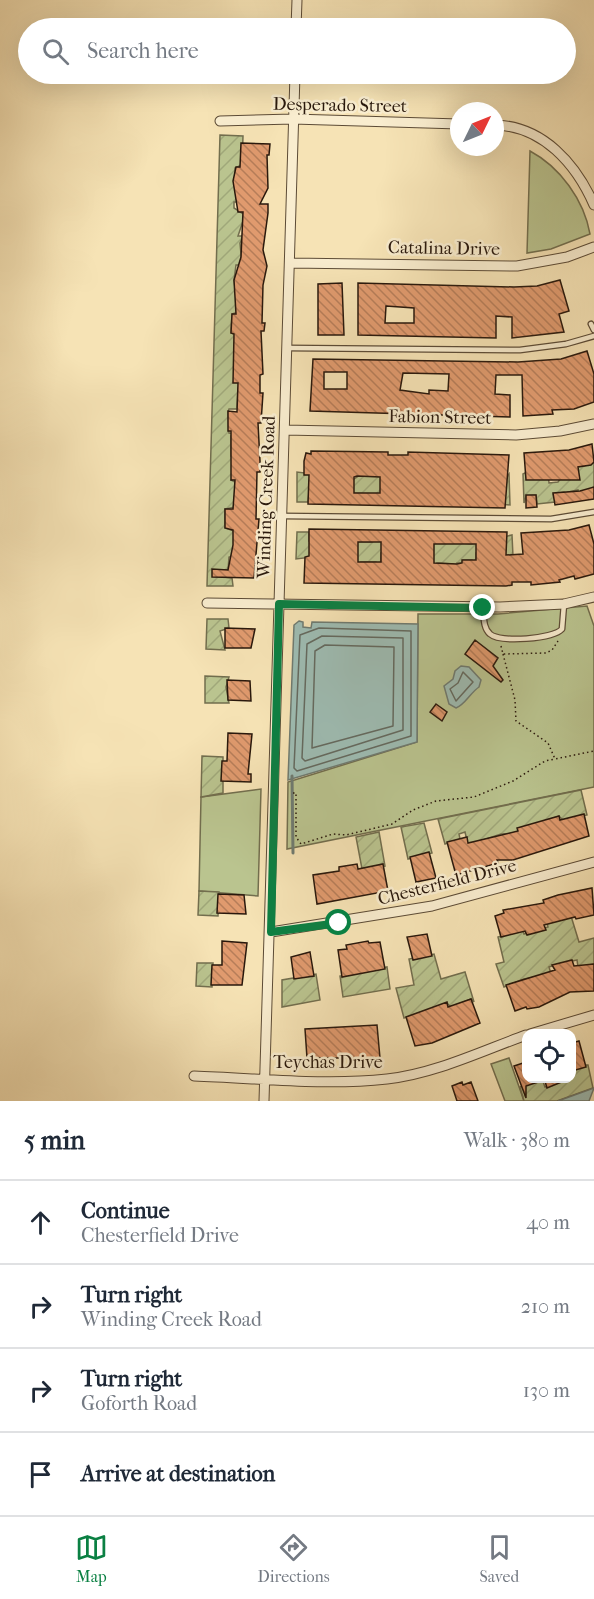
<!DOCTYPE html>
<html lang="en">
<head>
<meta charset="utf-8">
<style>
  :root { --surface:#fff; --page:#f6f6f7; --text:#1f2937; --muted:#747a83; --line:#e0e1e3; --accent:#0b8043 }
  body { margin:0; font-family:"IM FELL French Canon",serif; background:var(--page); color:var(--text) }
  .controls { position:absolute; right:18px; bottom:18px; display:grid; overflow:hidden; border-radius:12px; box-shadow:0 6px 24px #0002 }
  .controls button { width:54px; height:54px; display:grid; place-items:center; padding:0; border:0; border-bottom:2px solid var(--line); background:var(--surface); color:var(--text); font:30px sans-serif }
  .compass { position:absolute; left:450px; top:102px; width:54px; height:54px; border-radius:50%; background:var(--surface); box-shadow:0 6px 24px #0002; rotate:47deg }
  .stop { position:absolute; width:18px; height:18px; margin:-14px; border:4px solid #0b8043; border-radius:50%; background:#fff }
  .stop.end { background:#0b8043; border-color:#fff; box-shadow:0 2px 6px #0008 }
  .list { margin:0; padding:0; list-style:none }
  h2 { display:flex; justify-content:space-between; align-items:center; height:78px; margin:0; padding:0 24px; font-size:26px }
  h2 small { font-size:20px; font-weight:400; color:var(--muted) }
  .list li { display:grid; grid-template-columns:39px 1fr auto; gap:18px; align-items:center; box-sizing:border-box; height:84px; padding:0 24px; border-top:2px solid var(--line) }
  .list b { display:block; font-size:22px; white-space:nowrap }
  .list p { margin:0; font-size:20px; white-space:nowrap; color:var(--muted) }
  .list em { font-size:20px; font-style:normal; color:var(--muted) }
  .icon { flex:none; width:33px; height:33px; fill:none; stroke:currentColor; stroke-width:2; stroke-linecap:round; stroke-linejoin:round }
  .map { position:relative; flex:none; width:594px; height:1101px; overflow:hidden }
  .search { position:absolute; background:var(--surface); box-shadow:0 6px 24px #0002; left:18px; right:18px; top:18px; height:66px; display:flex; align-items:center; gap:15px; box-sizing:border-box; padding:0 21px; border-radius:33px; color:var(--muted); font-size:22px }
  .sheet { height:414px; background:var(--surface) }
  nav { display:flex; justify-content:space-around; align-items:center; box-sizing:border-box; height:84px; border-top:2px solid var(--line); background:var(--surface); font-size:16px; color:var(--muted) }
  nav a { display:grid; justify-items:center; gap:3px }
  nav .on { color:var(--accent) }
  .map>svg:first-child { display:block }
</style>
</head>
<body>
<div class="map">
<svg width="594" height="1101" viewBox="0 0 594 1101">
  <defs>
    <pattern id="garden-furrows" width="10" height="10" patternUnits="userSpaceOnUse" patternTransform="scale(1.5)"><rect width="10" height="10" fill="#bac48f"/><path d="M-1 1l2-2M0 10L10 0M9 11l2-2" fill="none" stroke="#a0a87a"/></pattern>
    <pattern id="building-back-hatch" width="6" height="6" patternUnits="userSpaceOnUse" patternTransform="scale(1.5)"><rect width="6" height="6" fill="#e09a6e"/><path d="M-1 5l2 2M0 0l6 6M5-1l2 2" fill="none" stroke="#b67d59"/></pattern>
  </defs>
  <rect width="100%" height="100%" fill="#f6e3b5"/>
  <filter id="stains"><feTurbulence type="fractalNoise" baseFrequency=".00333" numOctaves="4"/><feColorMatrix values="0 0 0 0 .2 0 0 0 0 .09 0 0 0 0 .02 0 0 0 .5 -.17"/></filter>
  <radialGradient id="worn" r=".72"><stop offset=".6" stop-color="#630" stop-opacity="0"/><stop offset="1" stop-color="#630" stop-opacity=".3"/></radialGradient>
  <!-- green -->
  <path fill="#bac48f" stroke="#726e4e" stroke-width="1.5" d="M530,151c30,16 54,49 60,83l-39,15 -24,4z
    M587,606l7,20v161l-307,62 1,-67 129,-40 1,-128h80z
    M261,789l-3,107 -59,-5 2,-94z
    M509,1058l15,43h-19l-14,-37z"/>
  <!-- garden -->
  <path fill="url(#garden-furrows)" stroke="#726e4e" stroke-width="1.5" d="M220,135l23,1 -1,29 -7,3 2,34h-3v6l11,7 -7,21h5l-3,7 2,22h-6l-2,15 4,32 -6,2 -1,19 4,1 17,49 -14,5 -1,19h6v2h-14l-1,3 1,21 24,3h-22v20h22l-22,24 4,2v25l-10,2v19l9,3v25l-5,1 -1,13h-4v7l8,1 1,8h-26z
    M576,457h6l2,9 10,-4v25l-14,13 -2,-10 -10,2 2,9 -6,-9 -11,2 2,8 -18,2 -1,-9 -10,1 -2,7 -1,-29 24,-12 2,21 9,-1z
    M357,461l149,17 3,-4 1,31 -130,-11 -71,-2 -1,10h-11v-30l57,7 3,-2z
    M297,532h12v9l63,1 1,-9 98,11 41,-9 2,43 -7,-23 -31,-2v26l-4,-19h-9l-1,3h-5l-1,11h-3v-10l-16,-1v10l-48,-21 -8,1 -1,25 -4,-16h-15l1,7 -42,-13 -24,3z
    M207,619h21l1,9 -9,3 5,19 -19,-1z
    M205,676l24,1 -3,10 3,16h-24z
    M202,756l21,1v36l-22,4z
    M581,790l6,25 -24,5 -4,-4 -41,14 -1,3 -16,1 -33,11 -3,-13 -6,2 1,5 -15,5 -7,-25z
    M424,823l8,30 -24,6 -7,-32z
    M379,832l6,34 -23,3 -6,-32z
    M199,891l20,1 -1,24 -20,-1z
    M571,916l8,26 15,-4v26l-16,3 -1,-7c-10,2 -19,4 -28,7l2,7 -27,5 -20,8 -8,-23 8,-2 -6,-25 25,-7 1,4 24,-7 -1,-4z
    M434,954l7,25 24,-7 9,30 -3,-3 -20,8 -4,-4 -43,15 -8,-30 18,-3 -5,-26z
    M197,963h16l-1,24 -16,-1z
    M387,967l3,22 -47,8 -3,-21z
    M316,974l4,26 -38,7v-27z
    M586,1065h2l5,23 -36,13h-33l-4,-14 22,-8 3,8 27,-9v-7z"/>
  <!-- water -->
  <path fill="#9ebdb4" stroke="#6f7b71" stroke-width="1.5" d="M299,621l4,1v5l8,1 1,-6 106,2 -1,118 -129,38 6,-155z
    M461,666l8,1 12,13 -2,7c-9,6 -14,18 -23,21l-7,-4 -5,-18 9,-7 2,-8z
    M594,1088l-5,13h-31z"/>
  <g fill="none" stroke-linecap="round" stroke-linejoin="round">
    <!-- shore -->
    <path stroke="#646a60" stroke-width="1.5" d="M319,628l92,3v105l-114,35 -3,-3 6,-133z
      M322,636l81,2v92l-98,31 -3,-3 5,-114z
      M325,645l69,2 -1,79 -81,22 3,-97z
      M463,672l10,10 -17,19 -6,-12 8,-6z"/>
    <!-- stream -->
    <path stroke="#6f7b71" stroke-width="3" d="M292,776l1,77"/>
  </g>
  <!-- building -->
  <path fill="url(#building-back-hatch)" stroke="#29180c" stroke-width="1.5" fill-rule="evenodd" d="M241,143l29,1 -1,11h-2l1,33 -8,16h8v9l-5,37 4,16 -4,19 -1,38h3l-1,8h-3l2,43 -3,1v18h3l-2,30h-3l2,38v11h-3l-1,47h3l-5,59 -42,-1v-8l16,1 5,-25v-15l-8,-2v-19h8l2,-29h-4v-49h-3v-20l9,1 1,-29h-5l1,-49 -3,-1 1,-19h4l-2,-34 7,-23 2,-45h-5l-5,-31 3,-14h4z
    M560,280l9,31 -10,3 5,18 -52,6v-21l-16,-1v22l-138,-3v-52l156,4 23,-1zM386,306l28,2v15h-29z
    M342,283l2,52h-26v-51z
    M587,351l7,23v28l-20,7 -22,1 1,4 -30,2 -1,-41h-26l-1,19 15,1v22l-200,-6 3,-52 205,3 43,-3zM324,372h23v17h-23zM403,373l46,1 -1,17 -19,-1v4l-29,-4z
    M592,444l2,18 -3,3 -13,2 2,13h-54l-2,-27 45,-3z
    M311,451l77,1v3h20v-3l101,3 -4,53 -197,-4 1,-29h-5v-14l2,-8 5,1zM357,476l23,1v16h-26v-16z
    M594,487v12l-39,6 -2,-12 27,-2z
    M526,495h10l1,12 -11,1z
    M589,525l5,19v30l-19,5 -1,-3 -15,4 1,2 -29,3v-3h-19v3l-6,1 -202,-3 1,-26 4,-1v-27l198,3 -1,23 17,-1 -2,-21 48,-3zM358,542h23v20h-23zM434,544h42v16h-14v3l-5,1 -23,-1z
    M225,628l30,1 -4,19h-26z
    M475,640l23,18 -5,8 10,14 -2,2 -36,-28z
    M227,680l23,1 1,20 -23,-1z
    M436,704l11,8 -5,9 -12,-9z
    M228,733l24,1 -4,40h3v8l-30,-1 1,-20h5z
    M584,814l5,22 -76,24h-16l1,3 -42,12 -9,-33 20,-5 1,6 50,-12 -1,-3 42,-12 1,4z
    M429,852l7,26 -20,4 -6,-25z
    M357,864l1,5 25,-5 5,27 -71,13 -4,-29 26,-4v-4z
    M592,888l2,27 -18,4 -1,-2 -31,8 2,5 -19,5 -2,-4 -24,6 -6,-21 9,-3 -1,-3 41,-7 -1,-3 15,-5z
    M218,894l26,1 2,19 -29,-1z
    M427,934l5,22 -19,4 -6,-23z
    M222,941l25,2 -5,42h-31l1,-20h10z
    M368,941l1,2 11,-1 5,27 -43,8 -4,-27 9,-1 -1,-4z
    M310,952l4,24 -20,3 -3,-22z
    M572,960l2,6 20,-2v27l-24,1 -31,15 -12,2 -1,-2 -11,4 -9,-26 49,-15 -3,-5z
    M471,999l9,24 -48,20 -17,3 -9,-29 41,-15 1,5z
    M377,1025l3,33h-73l-2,-29z
    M579,1041l7,26 -14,4v-28z
    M526,1062v16l18,2 -18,6v12l-12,-32z
    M544,1078h24l1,1 -22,9z
    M462,1082l1,3 8,-3 7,19h-21l-5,-15z"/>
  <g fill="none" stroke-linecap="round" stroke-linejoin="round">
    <defs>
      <path id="service" d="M591,324l3,6
        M287,348l233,2 46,-6 28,-8
        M283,516l268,3 43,-7
        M483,608c1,9 0,20 7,26 10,9 63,5 72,-5l2,-25"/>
      <path id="minor" d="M296,28l1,-28
        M220,121l73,-2 166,5
        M495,125c48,1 81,39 99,80
        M290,263l227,3 50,-9 27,-10
        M285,430l231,5 44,-4 34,-7
        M207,603l293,4 64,-3 30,-7
        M271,932l161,-26 162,-44
        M530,1034l64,-19
        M194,1076c63,2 129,10 193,3 47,-5 95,-28 139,-44
        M264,1101l31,-1027"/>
    </defs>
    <!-- service casing -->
    <use href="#service" stroke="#5c4b36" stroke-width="7"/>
    <!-- minor casing -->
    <use href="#minor" stroke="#5c4b36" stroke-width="11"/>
    <!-- path -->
    <path stroke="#29180c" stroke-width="1.5" stroke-dasharray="1.5 3" stroke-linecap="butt" d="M501,646l2,8 43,-1 6,-3 6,-9
      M503,654l12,46 1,21 32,22 7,16 39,-8
      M293,793h3v44l5,7 32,-10 13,1 46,-11 21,-14 23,-9 38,-4 39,-16 32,-20 10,-2"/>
    <!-- service -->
    <use href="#service" stroke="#f9edcf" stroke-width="4.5"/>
    <!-- minor -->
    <use href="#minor" stroke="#f9edcf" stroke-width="9"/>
  </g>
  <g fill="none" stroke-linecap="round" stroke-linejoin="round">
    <!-- route -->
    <path stroke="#0b8043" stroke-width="8" d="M339,923l-68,9 8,-328 204,4"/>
  </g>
  <g text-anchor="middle" stroke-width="5" stroke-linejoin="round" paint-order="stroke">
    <!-- street labels -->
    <g font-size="18" fill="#29180c" stroke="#f9edcf">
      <text transform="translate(340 105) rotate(1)" y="6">Desperado Street</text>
      <text transform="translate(444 248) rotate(1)" y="6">Catalina Drive</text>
      <text transform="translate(440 417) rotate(1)" y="6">Fabion Street</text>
      <text transform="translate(266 497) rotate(-88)" y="6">Winding Creek Road</text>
      <text transform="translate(447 882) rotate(-14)" y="6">Chesterfield Drive</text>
      <text x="328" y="1068">Teychas Drive</text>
    </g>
  </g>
  <rect width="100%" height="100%" filter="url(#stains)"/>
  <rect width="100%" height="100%" fill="url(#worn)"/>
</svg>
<div class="controls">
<button><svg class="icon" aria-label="locate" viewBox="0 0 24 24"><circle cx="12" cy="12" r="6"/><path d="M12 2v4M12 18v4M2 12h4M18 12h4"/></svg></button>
</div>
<svg class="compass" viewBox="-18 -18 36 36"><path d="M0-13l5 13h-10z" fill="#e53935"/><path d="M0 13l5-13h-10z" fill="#747a83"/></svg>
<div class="stop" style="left:339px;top:923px"></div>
<div class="stop end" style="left:483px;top:608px"></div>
<div class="search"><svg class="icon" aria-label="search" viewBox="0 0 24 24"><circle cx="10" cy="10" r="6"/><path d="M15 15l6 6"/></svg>Search here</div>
</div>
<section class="sheet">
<h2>5 min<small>Walk · 380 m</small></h2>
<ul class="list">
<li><svg class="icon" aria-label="ahead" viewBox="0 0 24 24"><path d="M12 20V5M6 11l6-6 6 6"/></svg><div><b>Continue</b><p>Chesterfield Drive</p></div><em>40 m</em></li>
<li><svg class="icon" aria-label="right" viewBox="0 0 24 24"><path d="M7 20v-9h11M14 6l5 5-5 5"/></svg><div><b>Turn right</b><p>Winding Creek Road</p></div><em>210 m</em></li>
<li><svg class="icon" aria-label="right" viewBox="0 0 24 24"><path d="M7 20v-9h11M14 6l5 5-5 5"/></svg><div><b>Turn right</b><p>Goforth Road</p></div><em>130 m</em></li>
<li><svg class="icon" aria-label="arrive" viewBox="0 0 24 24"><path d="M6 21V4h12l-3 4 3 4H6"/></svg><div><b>Arrive at destination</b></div></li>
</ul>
</section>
<nav>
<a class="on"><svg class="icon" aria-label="map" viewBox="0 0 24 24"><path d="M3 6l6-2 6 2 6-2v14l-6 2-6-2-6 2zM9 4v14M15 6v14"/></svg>Map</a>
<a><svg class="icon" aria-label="directions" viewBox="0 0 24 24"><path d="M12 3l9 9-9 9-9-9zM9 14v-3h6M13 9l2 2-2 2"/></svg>Directions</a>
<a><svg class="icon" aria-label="saved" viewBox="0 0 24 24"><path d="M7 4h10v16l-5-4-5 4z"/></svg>Saved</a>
</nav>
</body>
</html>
